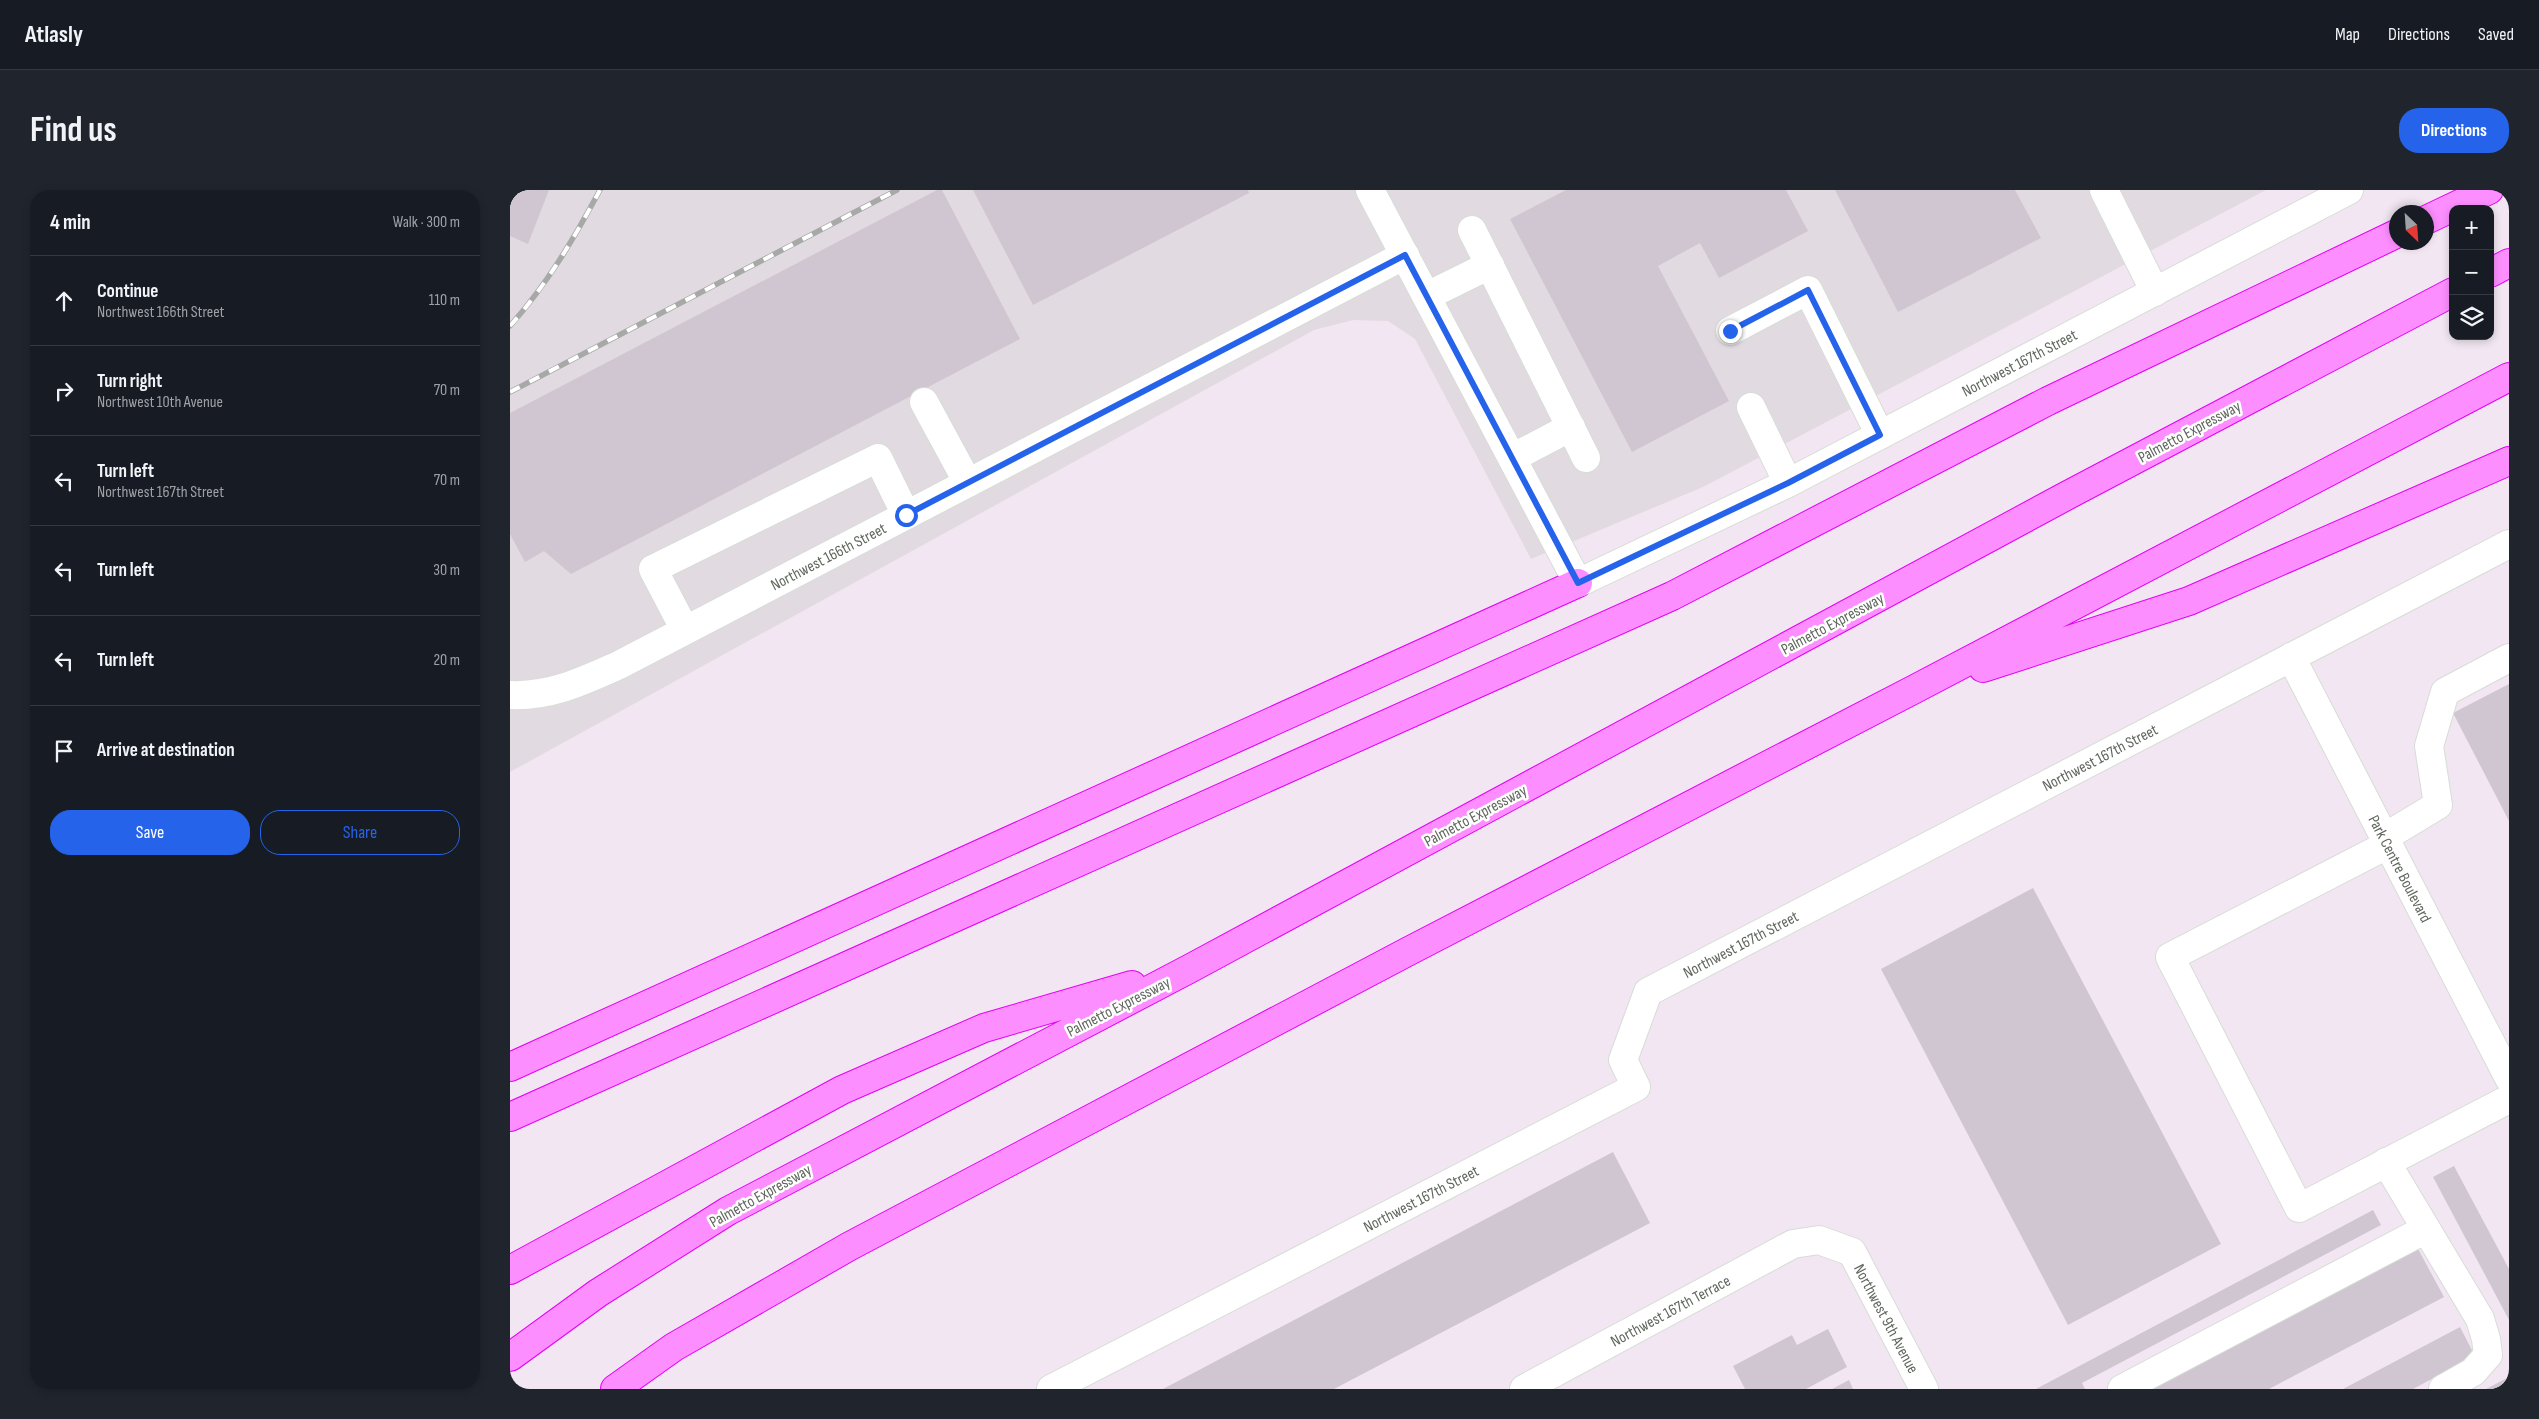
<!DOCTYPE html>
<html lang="en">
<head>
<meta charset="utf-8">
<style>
  :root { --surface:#171b24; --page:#20242c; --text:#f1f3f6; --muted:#9ea1a6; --line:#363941; --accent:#2563eb }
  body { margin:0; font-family:"Sofia Sans Condensed",sans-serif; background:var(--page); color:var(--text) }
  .controls { position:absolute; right:15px; top:15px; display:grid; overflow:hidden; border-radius:10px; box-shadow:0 2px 8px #0003 }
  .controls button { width:45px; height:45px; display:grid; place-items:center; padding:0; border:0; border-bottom:1px solid var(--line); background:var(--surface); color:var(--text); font:25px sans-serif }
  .compass { position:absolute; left:1879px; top:15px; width:45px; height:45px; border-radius:50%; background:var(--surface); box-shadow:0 2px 8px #0003; rotate:155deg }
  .stop { position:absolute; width:15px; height:15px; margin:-11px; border:4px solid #2563eb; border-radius:50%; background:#fff }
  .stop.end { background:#2563eb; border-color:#fff; box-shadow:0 1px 5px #0008 }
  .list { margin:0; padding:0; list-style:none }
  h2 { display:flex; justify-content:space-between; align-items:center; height:65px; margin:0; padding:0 20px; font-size:21px }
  h2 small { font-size:16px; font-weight:400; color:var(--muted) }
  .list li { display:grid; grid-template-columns:32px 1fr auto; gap:15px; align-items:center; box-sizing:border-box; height:90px; padding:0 20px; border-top:1px solid var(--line) }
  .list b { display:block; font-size:19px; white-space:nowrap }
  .list p { margin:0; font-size:16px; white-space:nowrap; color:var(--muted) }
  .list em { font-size:16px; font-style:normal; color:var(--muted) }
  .actions { display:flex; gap:10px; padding:15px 20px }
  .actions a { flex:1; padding:11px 0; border:1px solid var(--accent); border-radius:20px; text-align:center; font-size:18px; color:var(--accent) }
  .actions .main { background:var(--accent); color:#fff }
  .icon { flex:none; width:28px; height:28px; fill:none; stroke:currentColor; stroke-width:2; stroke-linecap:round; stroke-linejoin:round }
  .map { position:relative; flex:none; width:1999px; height:1199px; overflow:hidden; border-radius:20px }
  header { display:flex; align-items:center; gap:30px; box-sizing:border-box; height:70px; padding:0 25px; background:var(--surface); border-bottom:1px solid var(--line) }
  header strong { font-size:24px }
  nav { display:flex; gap:28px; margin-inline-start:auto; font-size:18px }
  .intro { display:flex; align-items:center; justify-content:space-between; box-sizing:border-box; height:120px; padding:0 30px }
  h1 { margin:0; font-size:35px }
  .button { padding:12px 22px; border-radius:20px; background:var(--accent); color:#fff; font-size:18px; font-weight:700 }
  main { display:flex; gap:30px; padding:0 30px }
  aside { flex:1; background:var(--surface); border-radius:20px; box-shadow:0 2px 8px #0003 }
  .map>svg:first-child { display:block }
</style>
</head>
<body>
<header>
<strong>Atlasly</strong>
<nav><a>Map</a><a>Directions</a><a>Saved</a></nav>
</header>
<div class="intro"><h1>Find us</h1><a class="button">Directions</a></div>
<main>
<aside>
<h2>4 min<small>Walk · 300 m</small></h2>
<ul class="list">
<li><svg class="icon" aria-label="ahead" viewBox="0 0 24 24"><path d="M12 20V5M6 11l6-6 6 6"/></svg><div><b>Continue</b><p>Northwest 166th Street</p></div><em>110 m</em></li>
<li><svg class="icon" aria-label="right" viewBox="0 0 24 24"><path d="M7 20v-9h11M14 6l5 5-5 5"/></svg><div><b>Turn right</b><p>Northwest 10th Avenue</p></div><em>70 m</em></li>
<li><svg class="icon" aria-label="left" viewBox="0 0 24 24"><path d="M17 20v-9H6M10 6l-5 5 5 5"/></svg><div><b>Turn left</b><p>Northwest 167th Street</p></div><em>70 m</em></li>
<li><svg class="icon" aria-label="left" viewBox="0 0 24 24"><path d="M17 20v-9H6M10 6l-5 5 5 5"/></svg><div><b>Turn left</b></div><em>30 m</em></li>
<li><svg class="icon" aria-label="left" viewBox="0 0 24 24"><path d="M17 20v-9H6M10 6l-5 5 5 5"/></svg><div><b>Turn left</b></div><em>20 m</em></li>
<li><svg class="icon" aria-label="arrive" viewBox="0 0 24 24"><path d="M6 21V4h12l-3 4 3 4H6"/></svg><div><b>Arrive at destination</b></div></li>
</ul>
<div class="actions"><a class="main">Save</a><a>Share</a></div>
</aside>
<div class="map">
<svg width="1999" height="1199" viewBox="0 0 1999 1199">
  <rect width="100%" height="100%" fill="#f1e6f1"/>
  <!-- industrial -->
  <path fill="#e2dae1" d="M0,0h1756l-563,297 -172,72 -116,-220 -27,-18 -35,-1 -39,10 -804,442z"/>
  <!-- building -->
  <path fill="#d0c6d1" d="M0,0h39l-21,54 -18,-8z
    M427,0h5l78,149 -449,235 -27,-23 -19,11 -15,-28v-121z
    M463,0h275l1,3 -216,112z
    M1056,0h220l22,41 -89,47 -19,-35 -42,23 71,135 -97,51 -122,-233z
    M1325,0h180l26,48 -143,74z
    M1999,494v137l-56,-108z
    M1523,698l188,356 -153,81 -187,-356z
    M1103,962l37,71 -316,166h-171z
    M1944,976l55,103v51l-76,-143z
    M1863,1020l8,15 -299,158 3,6h-49z
    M1907,1057l27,50 -175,92h-121z
    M1950,1137l15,29 -62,33h-70z
    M1318,1139l19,38 -41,22h-61l-12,-23 59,-31 5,10z
    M1999,1187v12h-23z
    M1339,1190l4,9h-21z"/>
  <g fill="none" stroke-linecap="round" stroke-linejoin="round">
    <defs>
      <g id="minor">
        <path id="s1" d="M860,0l208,393 210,-100 561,-293"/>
        <path d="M1594,0l51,102"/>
        <path d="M962,40l114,228"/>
        <path d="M917,106l63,-31"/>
        <path d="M1220,141l78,-41 72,145"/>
        <path d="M414,212l44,81"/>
        <path d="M1241,217l37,76"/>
        <path d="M1002,268l59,-31"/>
        <path d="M175,440l-32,-61 225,-111 28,57"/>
        <path id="s2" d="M1781,467l218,421"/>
        <path id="s3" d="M0,505c40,2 73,-14 109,-30l786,-410"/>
        <path d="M1875,647l53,-32 -9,-59 16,-54 64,-34"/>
        <path d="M1879,654l-219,113 129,251 210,-109"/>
        <path d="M1876,972l94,157 6,20 2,16 -15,17 -30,17"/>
        <path id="s4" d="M541,1199l585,-302 -13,-27 25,-68 861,-448"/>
        <path id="s5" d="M1014,1199l269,-145 26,-4 33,12 72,137"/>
        <path d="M1612,1199l304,-160"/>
      </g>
      <path id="highway" d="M1916,30l63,-30
        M1980,83l19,-10
        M1473,478l206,-67 320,-140
        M0,877l1068,-484
        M0,927l1162,-521 376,-195 348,-167
        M0,1080l332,-180 142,-62 148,-43
        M0,1167l88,-64 130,-82 463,-243 877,-473 385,-203
        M105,1199l59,-42 176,-101 559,-295 504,-261 596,-313"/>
    </defs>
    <!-- minor casing -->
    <use href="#minor" stroke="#d7ddd6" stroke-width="30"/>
    <!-- highway casing -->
    <use href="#highway" stroke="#e300f6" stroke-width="30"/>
    <!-- minor -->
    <use href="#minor" stroke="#fff" stroke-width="28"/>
    <!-- highway -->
    <use href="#highway" stroke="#fd8eff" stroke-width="28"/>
    <defs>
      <path id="rail" d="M0,136c38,-43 63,-86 90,-136
        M0,202l387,-202"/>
    </defs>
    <!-- rail casing -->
    <use href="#rail" stroke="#a6a9a6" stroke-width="5.5"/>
    <!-- rail -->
    <use href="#rail" stroke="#fff" stroke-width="4" stroke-dasharray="11" stroke-linecap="butt"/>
  </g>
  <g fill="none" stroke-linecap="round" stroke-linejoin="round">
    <!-- route -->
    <path stroke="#2563eb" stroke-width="6" d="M396,325l499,-260 173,328 210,-100 92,-48 -72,-145 -78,41"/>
  </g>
  <g text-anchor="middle" stroke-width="5" stroke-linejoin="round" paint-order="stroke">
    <!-- street labels -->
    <g font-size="16" fill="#5f675d" stroke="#fff">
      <text dy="6" stroke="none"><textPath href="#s1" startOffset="938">Northwest 167th Street</textPath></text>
      <text transform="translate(1679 241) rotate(-28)" y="6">Palmetto Expressway</text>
      <text dy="6" stroke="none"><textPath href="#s3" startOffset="350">Northwest 166th Street</textPath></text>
      <text transform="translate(1322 433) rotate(-28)" y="6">Palmetto Expressway</text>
      <text dy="6" stroke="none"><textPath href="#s4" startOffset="1270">Northwest 167th Street</textPath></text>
      <text transform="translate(965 625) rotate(-28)" y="6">Palmetto Expressway</text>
      <text dy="6" stroke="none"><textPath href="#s2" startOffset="238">Park Centre Boulevard</textPath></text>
      <text dy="6" stroke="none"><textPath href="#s4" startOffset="865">Northwest 167th Street</textPath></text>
      <text transform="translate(608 816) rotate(-27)" y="6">Palmetto Expressway</text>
      <text transform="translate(250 1005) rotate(-29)" y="6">Palmetto Expressway</text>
      <text dy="6" stroke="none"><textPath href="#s4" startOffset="416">Northwest 167th Street</textPath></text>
      <text dy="6" stroke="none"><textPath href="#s5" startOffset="166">Northwest 167th Terrace</textPath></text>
      <text dy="6" stroke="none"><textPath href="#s5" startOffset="442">Northwest 9th Avenue</textPath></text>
    </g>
  </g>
</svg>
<div class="controls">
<button>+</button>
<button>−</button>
<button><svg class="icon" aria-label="layers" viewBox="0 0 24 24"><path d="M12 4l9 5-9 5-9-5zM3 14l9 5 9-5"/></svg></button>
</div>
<svg class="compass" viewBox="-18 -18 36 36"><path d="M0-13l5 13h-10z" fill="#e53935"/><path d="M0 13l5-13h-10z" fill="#9ea1a6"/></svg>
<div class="stop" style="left:396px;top:325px"></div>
<div class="stop end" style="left:1220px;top:141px"></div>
</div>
</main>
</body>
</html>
